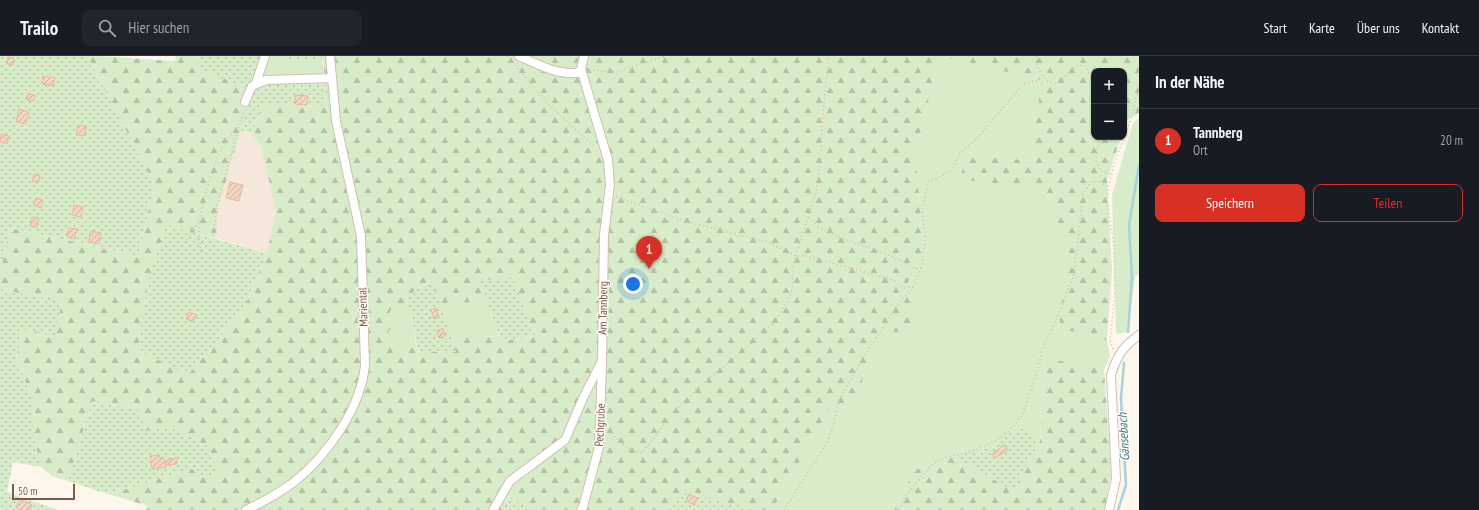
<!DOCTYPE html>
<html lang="de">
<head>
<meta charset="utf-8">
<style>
  :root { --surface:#171b24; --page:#20242c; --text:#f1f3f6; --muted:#9ea1a6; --line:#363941; --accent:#d93025 }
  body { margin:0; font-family:"PT Sans Narrow",sans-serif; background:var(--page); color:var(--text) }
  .controls { position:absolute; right:12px; top:12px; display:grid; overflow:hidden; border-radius:8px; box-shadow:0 1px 3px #0004 }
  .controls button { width:36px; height:36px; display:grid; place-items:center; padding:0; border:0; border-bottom:1px solid var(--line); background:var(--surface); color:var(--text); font:20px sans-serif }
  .scale { position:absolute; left:12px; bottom:10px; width:63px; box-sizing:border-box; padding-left:4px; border:2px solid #7a5c4d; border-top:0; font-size:11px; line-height:14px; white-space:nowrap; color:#7a5c4d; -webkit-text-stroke:3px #fffaf3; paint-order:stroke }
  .you { position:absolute; left:633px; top:228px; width:14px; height:14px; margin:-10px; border:3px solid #fff; border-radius:50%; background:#1a73e8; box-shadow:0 0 0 6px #1a73e833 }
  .badge { display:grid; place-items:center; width:26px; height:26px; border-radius:50%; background:var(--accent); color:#fff; font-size:13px; font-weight:700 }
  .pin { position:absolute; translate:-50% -33px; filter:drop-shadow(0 1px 2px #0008) }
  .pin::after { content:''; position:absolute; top:21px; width:14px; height:12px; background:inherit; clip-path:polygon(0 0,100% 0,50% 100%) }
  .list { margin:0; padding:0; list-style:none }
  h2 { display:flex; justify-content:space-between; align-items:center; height:52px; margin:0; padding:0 16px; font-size:17px }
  h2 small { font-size:13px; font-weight:400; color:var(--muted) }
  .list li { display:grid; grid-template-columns:26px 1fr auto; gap:12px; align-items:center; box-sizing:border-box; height:64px; padding:0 16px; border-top:1px solid var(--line) }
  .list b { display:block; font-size:15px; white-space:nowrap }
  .list p { margin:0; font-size:13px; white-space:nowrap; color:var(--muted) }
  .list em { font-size:13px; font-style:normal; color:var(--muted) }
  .actions { display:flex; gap:8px; padding:12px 16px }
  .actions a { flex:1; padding:9px 0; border:1px solid var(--accent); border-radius:8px; text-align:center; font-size:14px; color:var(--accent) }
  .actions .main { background:var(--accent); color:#fff }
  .icon { flex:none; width:22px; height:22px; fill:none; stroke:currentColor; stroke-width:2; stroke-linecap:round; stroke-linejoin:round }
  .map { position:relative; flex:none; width:1139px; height:454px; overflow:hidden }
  header { display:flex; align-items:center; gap:24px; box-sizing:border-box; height:56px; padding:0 20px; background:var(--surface); border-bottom:1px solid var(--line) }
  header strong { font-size:19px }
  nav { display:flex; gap:22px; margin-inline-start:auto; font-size:14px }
  .search { width:280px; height:36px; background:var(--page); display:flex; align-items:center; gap:10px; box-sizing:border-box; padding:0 14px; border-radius:8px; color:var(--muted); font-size:15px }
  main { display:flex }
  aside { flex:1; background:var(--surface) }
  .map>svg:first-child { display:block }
</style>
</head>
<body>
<header>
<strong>Trailo</strong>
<div class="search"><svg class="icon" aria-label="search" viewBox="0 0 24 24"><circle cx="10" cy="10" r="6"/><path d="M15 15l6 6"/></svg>Hier suchen</div>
<nav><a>Start</a><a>Karte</a><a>Über uns</a><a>Kontakt</a></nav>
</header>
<main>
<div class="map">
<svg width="1139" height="454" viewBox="0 0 1139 454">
  <defs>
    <pattern id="forest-firs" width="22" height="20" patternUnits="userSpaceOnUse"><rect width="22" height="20" fill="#d8ecc9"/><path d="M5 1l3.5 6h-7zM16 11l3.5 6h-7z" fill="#b4c2a5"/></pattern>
    <pattern id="garden-dots" width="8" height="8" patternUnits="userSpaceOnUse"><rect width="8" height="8" fill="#d8ecc9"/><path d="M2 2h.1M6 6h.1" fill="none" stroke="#b4c2a5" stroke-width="1.8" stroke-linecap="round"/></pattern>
    <pattern id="building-hatch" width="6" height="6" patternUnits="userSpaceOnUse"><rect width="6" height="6" fill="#f3d5c3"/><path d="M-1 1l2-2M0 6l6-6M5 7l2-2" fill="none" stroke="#cab0a1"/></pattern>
  </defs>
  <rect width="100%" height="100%" fill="#fdf6ec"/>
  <!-- residential -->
  <path fill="#f5e8da" d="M240,74l11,3 10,14 15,63 -9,43 -51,-15 3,-33z"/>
  <!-- grass -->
  <path fill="#d8ecc9" d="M263,0h24v5l35,-1 4,22 -72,-2z
    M939,0l104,24 -13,81 -63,-8 79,37 21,61 -8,76 48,13 3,16 -6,13 -59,-10 -5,82 -18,-18 -21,18 -23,11 -24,4 -39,14 -23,40h-120l58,-102 26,-3 18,-70 42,-28 -10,-14 -2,-5 21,-30 -10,-103z
    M1139,62v157l-4,1 -7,56 -12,2 -4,-139 21,-72z
    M487,246l12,34 -48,3 -12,-36z
    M390,254h20l6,35h-29v-10l3,-6z"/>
  <!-- forest -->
  <path fill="url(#forest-firs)" fill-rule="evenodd" d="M87,0c30,0 58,4 88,5l1,-5h24l-4,12 58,12 -1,7 -34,118 -3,33 -50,-12 78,82 23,-55 9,-43 -15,-63 -10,-14 11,-28 63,1 1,-24 -4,-26h617l-24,99 10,103 -21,30 2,5 10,14 -5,23 -37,5 -18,70 -26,3 -58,102h-13l-79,-18 -12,18h-133l-27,-13 -6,13h-356l2,-4 -40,-12 84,-25 25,4 -9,-27 -63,-15 -53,-30 -24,80 -16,-5 -11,-9 -7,-29 -1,-38 -17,-41 6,-31 40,-25 -62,-14v-17l10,-44 129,28 15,-72zM431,224l8,23 48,-1 -8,-22 56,56 -33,5 -3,-5 -48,3 4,13 -37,-1 -2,-6h-29v-10l3,-6v-19h20l-3,-14z
    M939,0h200v58l-12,5 -3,9v-57h-30v66h27l-14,43 5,90 -5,70 -48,-12 8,-77 -21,-61 -86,-11 7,-26 63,8 12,-81z
    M1045,302l59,11 7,105 -6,36h-213l23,-40 39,-14 59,35 27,-50z"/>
  <!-- garden -->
  <path fill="url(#garden-dots)" d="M0,0h87l67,128 -15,72 -129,-28 -10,44z
    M200,0h63l-9,24 -9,7 -49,-19z
    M287,0h35v4l-35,1z
    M326,26l-1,24 -62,-1 -12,28 -11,-3 13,-43 6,-3z
    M166,169l101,28 -23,55 -56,67 -50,-25 10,-67z
    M513,222l22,58 -34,5 -22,-61z
    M432,224l24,72 -38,-1 -11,-55z
    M0,233l62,13 -7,34 -33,-7 -6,30 17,41 1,38 7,29 -28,-5 -6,30 51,18h-58z
    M92,345l47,9 6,21 22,-5 41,20 10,27 -16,4 -10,-8 -84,25 -40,-13z
    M1022,367l18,18 -27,50 -59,-35c33,-5 44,-11 68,-33z
    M680,436l79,18h-91z
    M508,441l27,13h-33z"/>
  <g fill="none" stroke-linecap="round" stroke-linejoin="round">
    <!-- stream -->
    <path stroke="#a5d3da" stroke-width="2.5" d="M1128,276l4,-55 -3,-52 10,-60
      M1118,454l8,-25 -5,-87 3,-35"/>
  </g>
  <!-- building -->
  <path fill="url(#building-hatch)" stroke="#e6bba3" d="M8,1l6,1 -1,7 -6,-1z
    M43,20l12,2 -2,8 -11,-2z
    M28,38l7,1 -1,6 -7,-1z
    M295,39l13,1 -1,9 -12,-1z
    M19,53l10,3 -3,12 -10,-2z
    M78,69l8,1 -1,10 -9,-1z
    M1,78l8,2 -2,8 -7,-2z
    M34,118l6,2 -2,7 -6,-2z
    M230,126l13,3 -4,16 -13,-3z
    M36,142l7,2 -2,8 -8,-3z
    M74,149l9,2 -2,10 -9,-2z
    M32,161l7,1 -2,10 -7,-2z
    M69,172l8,1 -2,10 -8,-2z
    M91,175l10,2 -2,11 -11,-2z
    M436,252l3,9 -5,2 -3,-9z
    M189,256l8,3 -4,7 -7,-3z
    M443,272l2,8 -6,2 -2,-7z
    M1004,389l4,5 -13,8 -3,-4z
    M159,399l1,3h4l2,9 -14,2 -2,-13z
    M176,402l1,6 -10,1 -1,-5z
    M689,438l8,4 -2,7 -9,-4z
    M20,443l12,6 -3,5h-9l-4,-3z"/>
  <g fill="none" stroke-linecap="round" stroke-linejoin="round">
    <defs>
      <path id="minor" d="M519,0c18,8 38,19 58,17l4,-4
        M581,13l3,-13
        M256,27l9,-27
        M245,46l7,-16 14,-6 66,-2
        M246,454c17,-8 33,-17 48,-28 33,-26 67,-74 71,-117l-4,-129 -25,-115 -6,-65
        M493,454l17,-29 55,-41 19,-44 18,-35 2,-126 6,-50 -2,-25 -27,-91
        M581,454l2,-3 16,-60 3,-83
        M1109,454l7,-31 -5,-104c6,-20 12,-28 28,-40"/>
    </defs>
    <!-- minor casing -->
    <use href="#minor" stroke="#d1beb0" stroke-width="10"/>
    <!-- path -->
    <path stroke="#d9b8a5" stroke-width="1.5" stroke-dasharray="1 3" stroke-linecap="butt" d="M507,0l42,49 47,43
      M1036,0c-1,9 9,32 22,26 5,-3 14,-13 20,-17l7,1 9,15
      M589,14l27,2 50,-16
      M1099,81l-3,24 5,10 10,3
      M616,141l69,24 85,22 25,13h11l15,4 72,20 11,8 9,-1
      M809,162c19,20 47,24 72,34 14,5 26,13 39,18
      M213,181l4,-32 22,-78
      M185,187l14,-22
      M201,196c-1,-9 -3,-19 -2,-28 2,-16 14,-60 22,-74 7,-15 20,-23 23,-40
      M1113,293l-3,-9 5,-50 -1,-44 -7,-45 1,-13 7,-27 15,-39 9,-36
      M608,375l20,18 14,4 33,-42 30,-30 30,-23 39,-35 10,-16 8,-17 2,-29 22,-69 4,-27 3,-54 6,-55
      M784,454l42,-66 6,-15 8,-31 21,-36 38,-60 13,-12 10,-25 3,-28 -3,-27 7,-29 21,-9 10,-19 17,-15 46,-54 12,-3 7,-4
      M899,454l6,-13 26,-32 14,-7 25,-6 24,-10 16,-12 12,-14 11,-32 11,-39 12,-24 18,-47 9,-79 8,-13 7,-1 10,7"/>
    <!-- minor -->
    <use href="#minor" stroke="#fff" stroke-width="8"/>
  </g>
  <g text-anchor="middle" stroke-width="3" stroke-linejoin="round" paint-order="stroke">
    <!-- street labels -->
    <g font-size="12" fill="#7a5c4d" stroke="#fffaf3">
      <text transform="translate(363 251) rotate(-92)" y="4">Mariental</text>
      <text transform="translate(603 252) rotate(-89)" y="4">Am Tannberg</text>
      <text transform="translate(600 369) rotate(-87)" y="4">Pechgrube</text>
    </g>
    <!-- water labels -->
    <g font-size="13" font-style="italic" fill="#437c86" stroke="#fffaf3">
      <text transform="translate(1123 381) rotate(-93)" y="5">Gänsebach</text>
    </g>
  </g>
</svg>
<div class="controls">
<button>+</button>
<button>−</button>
</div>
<div class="scale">50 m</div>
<div class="you"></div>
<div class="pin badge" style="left:649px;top:213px">1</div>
</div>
<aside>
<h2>In der Nähe<small></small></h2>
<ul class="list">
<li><span class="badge">1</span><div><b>Tannberg</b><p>Ort</p></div><em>20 m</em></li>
</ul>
<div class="actions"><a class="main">Speichern</a><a>Teilen</a></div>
</aside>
</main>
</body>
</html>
